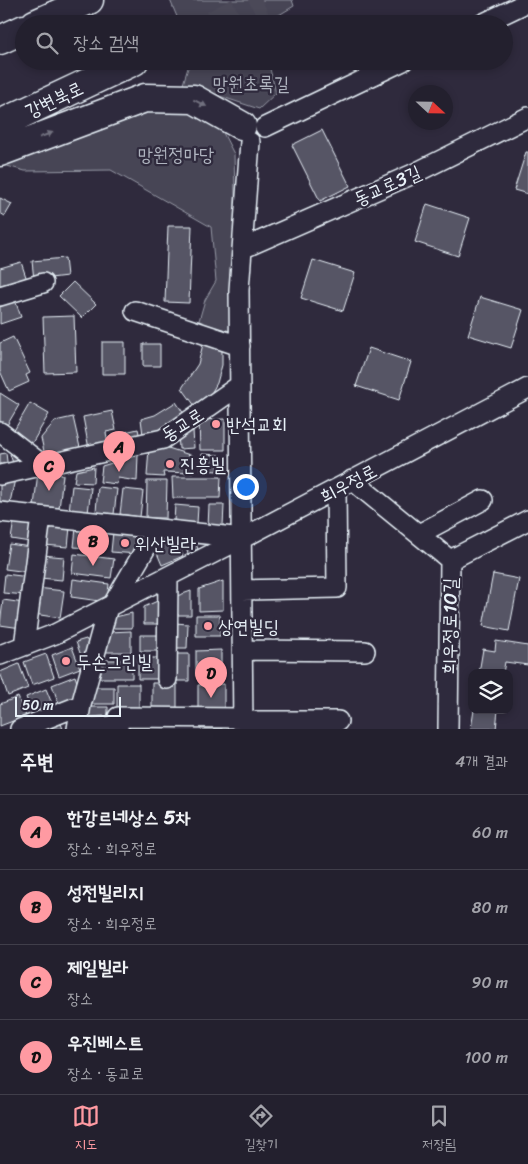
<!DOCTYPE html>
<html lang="ko">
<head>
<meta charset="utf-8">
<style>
  :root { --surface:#23202e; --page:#2b2836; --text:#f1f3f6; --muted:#a3a3aa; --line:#403e4a; --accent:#ff9aa2 }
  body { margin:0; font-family:Sriracha,"Poor Story",sans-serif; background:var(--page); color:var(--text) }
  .controls { position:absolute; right:15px; bottom:15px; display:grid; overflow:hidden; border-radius:10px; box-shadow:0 2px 8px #0003 }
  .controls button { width:45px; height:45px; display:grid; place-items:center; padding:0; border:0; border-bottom:1px solid var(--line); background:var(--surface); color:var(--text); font:25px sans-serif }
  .compass { position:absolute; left:408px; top:85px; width:45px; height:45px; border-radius:50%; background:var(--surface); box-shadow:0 2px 8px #0003; rotate:112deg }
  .scale { position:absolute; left:15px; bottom:12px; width:106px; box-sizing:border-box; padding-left:5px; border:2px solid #e8f1f8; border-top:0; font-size:14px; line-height:18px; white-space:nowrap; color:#e8f1f8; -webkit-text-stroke:4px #2f2a3d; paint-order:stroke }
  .you { position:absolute; left:245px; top:486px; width:18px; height:18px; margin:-12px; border:4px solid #fff; border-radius:50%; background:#1a73e8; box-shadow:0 0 0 8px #1a73e833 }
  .badge { display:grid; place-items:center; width:32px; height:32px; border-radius:50%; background:var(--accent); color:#111; font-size:16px; font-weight:700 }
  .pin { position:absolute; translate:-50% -41px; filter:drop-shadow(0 1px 2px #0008) }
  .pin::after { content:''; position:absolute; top:26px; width:18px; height:15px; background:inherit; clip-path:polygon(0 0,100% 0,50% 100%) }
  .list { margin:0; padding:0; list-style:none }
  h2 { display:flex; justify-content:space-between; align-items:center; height:65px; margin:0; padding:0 20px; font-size:21px }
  h2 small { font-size:16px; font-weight:400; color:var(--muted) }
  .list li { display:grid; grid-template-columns:32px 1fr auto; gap:15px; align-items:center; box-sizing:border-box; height:75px; padding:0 20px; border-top:1px solid var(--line) }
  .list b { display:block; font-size:19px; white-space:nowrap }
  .list p { margin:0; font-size:16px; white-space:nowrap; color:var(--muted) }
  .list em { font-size:16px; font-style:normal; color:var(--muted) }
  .icon { flex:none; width:28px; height:28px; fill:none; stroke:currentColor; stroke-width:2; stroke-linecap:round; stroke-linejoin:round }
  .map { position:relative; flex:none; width:528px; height:729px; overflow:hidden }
  .search { position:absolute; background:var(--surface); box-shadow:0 2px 8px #0003; left:15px; right:15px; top:15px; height:55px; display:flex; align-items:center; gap:12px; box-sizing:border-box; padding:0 18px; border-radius:28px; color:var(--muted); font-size:19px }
  .sheet { height:365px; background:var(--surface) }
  nav { display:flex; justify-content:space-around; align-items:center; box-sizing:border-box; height:70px; border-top:1px solid var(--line); background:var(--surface); font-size:14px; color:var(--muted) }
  nav a { display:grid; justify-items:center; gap:2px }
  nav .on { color:var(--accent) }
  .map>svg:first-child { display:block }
</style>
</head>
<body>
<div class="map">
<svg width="528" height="729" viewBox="0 0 528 729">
  <rect width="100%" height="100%" fill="#2f2a3d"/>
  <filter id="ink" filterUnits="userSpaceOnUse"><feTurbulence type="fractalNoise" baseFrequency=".02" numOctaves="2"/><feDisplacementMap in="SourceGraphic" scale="10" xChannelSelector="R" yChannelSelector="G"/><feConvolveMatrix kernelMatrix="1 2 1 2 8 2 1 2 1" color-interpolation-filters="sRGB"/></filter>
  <g filter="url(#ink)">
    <!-- green -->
    <path fill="#464455" stroke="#979aa6" d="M170,0h122l2,6 -30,18h-84z
      M190,61h78l8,32 -17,16 -76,-25z
      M154,101l41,9 26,19 13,25 2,84 -5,93 -33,-7 7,-24 11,-19 -5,-54 -100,-57 -86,1 -25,-7z"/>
    <!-- building -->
    <path fill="#575565" stroke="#e8f1f8" d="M322,130l28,56 -30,15 -28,-56z
      M526,152h2v42l-14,-4z
      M0,198l12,6 -7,12 -5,-3z
      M427,204l43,14 -12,38 -43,-14z
      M168,226h24l-3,77 -24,-1z
      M65,258l2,18 -33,4 -2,-19z
      M313,260l42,13 -12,38 -42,-13z
      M21,262l6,18 -27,8v-20z
      M73,282l23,22 -14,14 -23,-22z
      M480,297l43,13 -12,38 -43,-13z
      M15,300l6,17 -21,7v-19z
      M74,316l2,56 -31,1 -2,-56z
      M13,337l17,36 -4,2 3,7 -20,9 -9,-20v-28z
      M102,342h23v32h-23z
      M143,344h17v22h-17z
      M203,344l19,3v18l-5,18 -8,14 -14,9 -13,-18 16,-24z
      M369,348l42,14 -12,38 -43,-14z
      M0,393l19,12 -13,22 -6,-4z
      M176,402l8,12 -25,16 -16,5 -2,-16 14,-4z
      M30,403l19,11 -18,31 -19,-11z
      M112,411l4,19 -10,2 2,13 -19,4 -6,-32z
      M73,417l8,35 -35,8 -5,-22 14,-17z
      M225,419v31h-25l-1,-30z
      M138,429l2,9 -26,6 -2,-9z
      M193,430l1,18 -15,1 -1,-18z
      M162,446l31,10 -1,17 -29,-1 1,5 -17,-1 2,-28z
      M18,449l11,12 -14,8 -5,-15z
      M6,453l2,17 -8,1v-17z
      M202,454l17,1 -1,16 -17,-1z
      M138,455l-1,26 -19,-3 -1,6 -17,-2 2,-16z
      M94,467l-1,16 -19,-1 2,-11z
      M38,472l25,3 -4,34 -25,-3z
      M172,477h49l-1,21h-47z
      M15,479l-6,28 -9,-2v-23z
      M147,481h20l-1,37h-20z
      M72,486l19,2 -3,25 -19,-2z
      M98,487l19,2 -3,25 -18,-2z
      M123,489l20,2 -3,26 -20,-3z
      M175,505l23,2 -1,16 -23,-2z
      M209,505h15l-1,21 -15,1z
      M14,520l19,2 -3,20 -19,-3z
      M46,525l24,2 -2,20 -24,-2z
      M76,528l25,3 -2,18 -25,-2z
      M113,532l27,3 -2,19 -27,-2z
      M175,537l8,19 -21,9 -8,-19z
      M183,538l11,1 4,10 -10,5z
      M9,544l22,3 -3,25 -23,-3z
      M74,554l40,5 -3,19 -39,-5z
      M42,555l22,2 -2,23 -22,-2z
      M5,574l24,3 -3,18 -23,-2z
      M493,574l26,5 -10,52 -26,-5z
      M73,579l36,5 -2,18 -36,-5z
      M223,581v29l-24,1v-22z
      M37,588l27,3 -4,27 -26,-4z
      M191,591v24h-17v-18z
      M164,598l-1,26h-19v-17z
      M3,600l21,3 -3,25 -21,-3z
      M132,613v15h-22l1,-10z
      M196,615h24v21h-24z
      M175,623l13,1 -1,24h-13z
      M131,631v21h-27l5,-20z
      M140,635h23v16h-23z
      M86,639l4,6 -7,16 -7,-19z
      M496,641l32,5v19l-23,-3 -2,11h-24l4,-24 12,2z
      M72,647l8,21 -21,8 -7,-21z
      M221,650v26h-25v-25z
      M46,654l8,23 -22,8 -8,-23z
      M172,654h17v27h-18z
      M138,658h21v21h-21z
      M99,660h33v18h-33z
      M19,664l9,24 -20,8 -8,-24z
      M75,676l4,12 -4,13 -15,6 -8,-22z
      M152,683h25v27h-25z
      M117,684h22v28h-22z
      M224,684v28h-26v-27z
      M92,687h22v17h-23z
      M46,689l9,22 -21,8 -8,-22z
      M18,697l8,19 -26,10v-22z
      M88,707h20v13h-20z
      M474,710h24l-2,19h-25z
      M60,721l3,8h-23z
      M222,724v5h-21v-4z"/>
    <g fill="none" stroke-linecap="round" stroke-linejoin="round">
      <!-- highway-tunnel -->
      <path stroke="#4b4859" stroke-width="28" stroke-dasharray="28 14" stroke-linecap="butt" d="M213,24l49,-24"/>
      <defs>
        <path id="minor" d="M482,24l46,-22
          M265,127l138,-66
          M244,248l169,-74 115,-57
          M0,296l43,-13
          M135,311l105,35
          M0,432l44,34
          M0,475l163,-36 77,-54
          M352,480l98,80 -2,169
          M0,512l243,26
          M419,534l64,-34
          M450,560l78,-40
          M242,590l95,-2 -1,-99
          M113,604l44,-75
          M24,646l17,-129
          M243,650l122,1
          M0,655l55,-21 188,-96 285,-150
          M167,679l1,-102
          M244,721h94
          M77,728l41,-2
          M20,729l61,-24
          M77,729l4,-24 27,-98
          M118,729v-12l126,1
          M243,729l-4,-439 11,-148"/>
        <path id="highway" d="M35,24l54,-24
          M0,40l24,-11
          M0,124l134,-63
          M0,152l145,-54 49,1 48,27"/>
      </defs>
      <!-- minor casing -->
      <use href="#minor" stroke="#e8f1f8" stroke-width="22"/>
      <!-- highway casing -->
      <use href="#highway" stroke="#e8f1f8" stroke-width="31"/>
      <!-- minor -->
      <use href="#minor" stroke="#2f2a3d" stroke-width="19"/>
      <!-- highway -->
      <use href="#highway" stroke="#2f2a3d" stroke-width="28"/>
    </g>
    <!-- one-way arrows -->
    <defs><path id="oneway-solid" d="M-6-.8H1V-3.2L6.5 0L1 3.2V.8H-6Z" transform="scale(1.25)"/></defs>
    <g fill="#70707e">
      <use href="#oneway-solid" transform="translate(200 103) rotate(27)"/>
      <use href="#oneway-solid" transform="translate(46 135) rotate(-21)"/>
    </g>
  </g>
  <!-- markers -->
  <g fill="#ff9aa2" stroke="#2f2a3d" stroke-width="2">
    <circle cx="216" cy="424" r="5"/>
    <circle cx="170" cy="464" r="5"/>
    <circle cx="125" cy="543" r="5"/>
    <circle cx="208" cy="626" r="5"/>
    <circle cx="66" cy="661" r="5"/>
  </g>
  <g text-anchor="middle" stroke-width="4.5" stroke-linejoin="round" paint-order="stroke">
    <!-- park labels -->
    <g font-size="19" fill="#afb4bf" stroke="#2f2a3d">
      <text x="251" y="90">망원초록길</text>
      <text x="176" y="161">망원정마당</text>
    </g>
    <!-- street labels -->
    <g font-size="19" fill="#e8f1f8" stroke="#2f2a3d">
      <text transform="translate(54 99) rotate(-25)" y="7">강변북로</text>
      <text transform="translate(387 185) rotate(-24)" y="7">동교로3길</text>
      <text transform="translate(182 424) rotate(-32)" y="7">동교로</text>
      <text transform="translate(348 483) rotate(-28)" y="7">희우정로</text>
      <text transform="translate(449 626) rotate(-89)" y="7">희우정로10길</text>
    </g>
    <!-- poi labels -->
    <g font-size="19" fill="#e8f1f8" stroke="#2f2a3d" text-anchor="start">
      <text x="226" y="431">반석교회</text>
      <text x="180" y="471">진흥빌</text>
      <text x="135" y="550">위산빌라</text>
      <text x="218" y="633">상연빌딩</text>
      <text x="76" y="668">두손그린빌</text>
    </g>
  </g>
</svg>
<div class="controls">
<button><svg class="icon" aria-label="layers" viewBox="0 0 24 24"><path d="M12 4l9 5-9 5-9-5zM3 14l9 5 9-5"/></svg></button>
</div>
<svg class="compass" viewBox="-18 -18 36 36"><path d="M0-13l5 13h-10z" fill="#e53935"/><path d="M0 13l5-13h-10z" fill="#a3a3aa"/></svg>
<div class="scale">50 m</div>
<div class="you"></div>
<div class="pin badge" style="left:119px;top:472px">A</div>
<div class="pin badge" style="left:93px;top:566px">B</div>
<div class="pin badge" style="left:49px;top:491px">C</div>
<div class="pin badge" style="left:211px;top:698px">D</div>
<div class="search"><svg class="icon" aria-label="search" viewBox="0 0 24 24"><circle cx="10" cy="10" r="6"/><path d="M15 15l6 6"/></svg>장소 검색</div>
</div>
<section class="sheet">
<h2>주변<small>4개 결과</small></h2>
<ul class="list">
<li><span class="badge">A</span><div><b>한강르네상스 5차</b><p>장소 · 희우정로</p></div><em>60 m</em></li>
<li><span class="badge">B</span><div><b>성전빌리지</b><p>장소 · 희우정로</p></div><em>80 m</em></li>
<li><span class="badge">C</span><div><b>제일빌라</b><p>장소</p></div><em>90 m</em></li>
<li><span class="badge">D</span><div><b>우진베스트</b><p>장소 · 동교로</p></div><em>100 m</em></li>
</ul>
</section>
<nav>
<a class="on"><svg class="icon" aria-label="map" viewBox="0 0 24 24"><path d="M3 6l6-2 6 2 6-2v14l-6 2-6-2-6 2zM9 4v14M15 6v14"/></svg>지도</a>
<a><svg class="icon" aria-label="directions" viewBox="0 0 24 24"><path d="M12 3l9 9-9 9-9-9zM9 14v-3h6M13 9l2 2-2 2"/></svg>길찾기</a>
<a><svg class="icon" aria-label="saved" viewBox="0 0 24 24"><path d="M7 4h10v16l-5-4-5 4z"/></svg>저장됨</a>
</nav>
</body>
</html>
